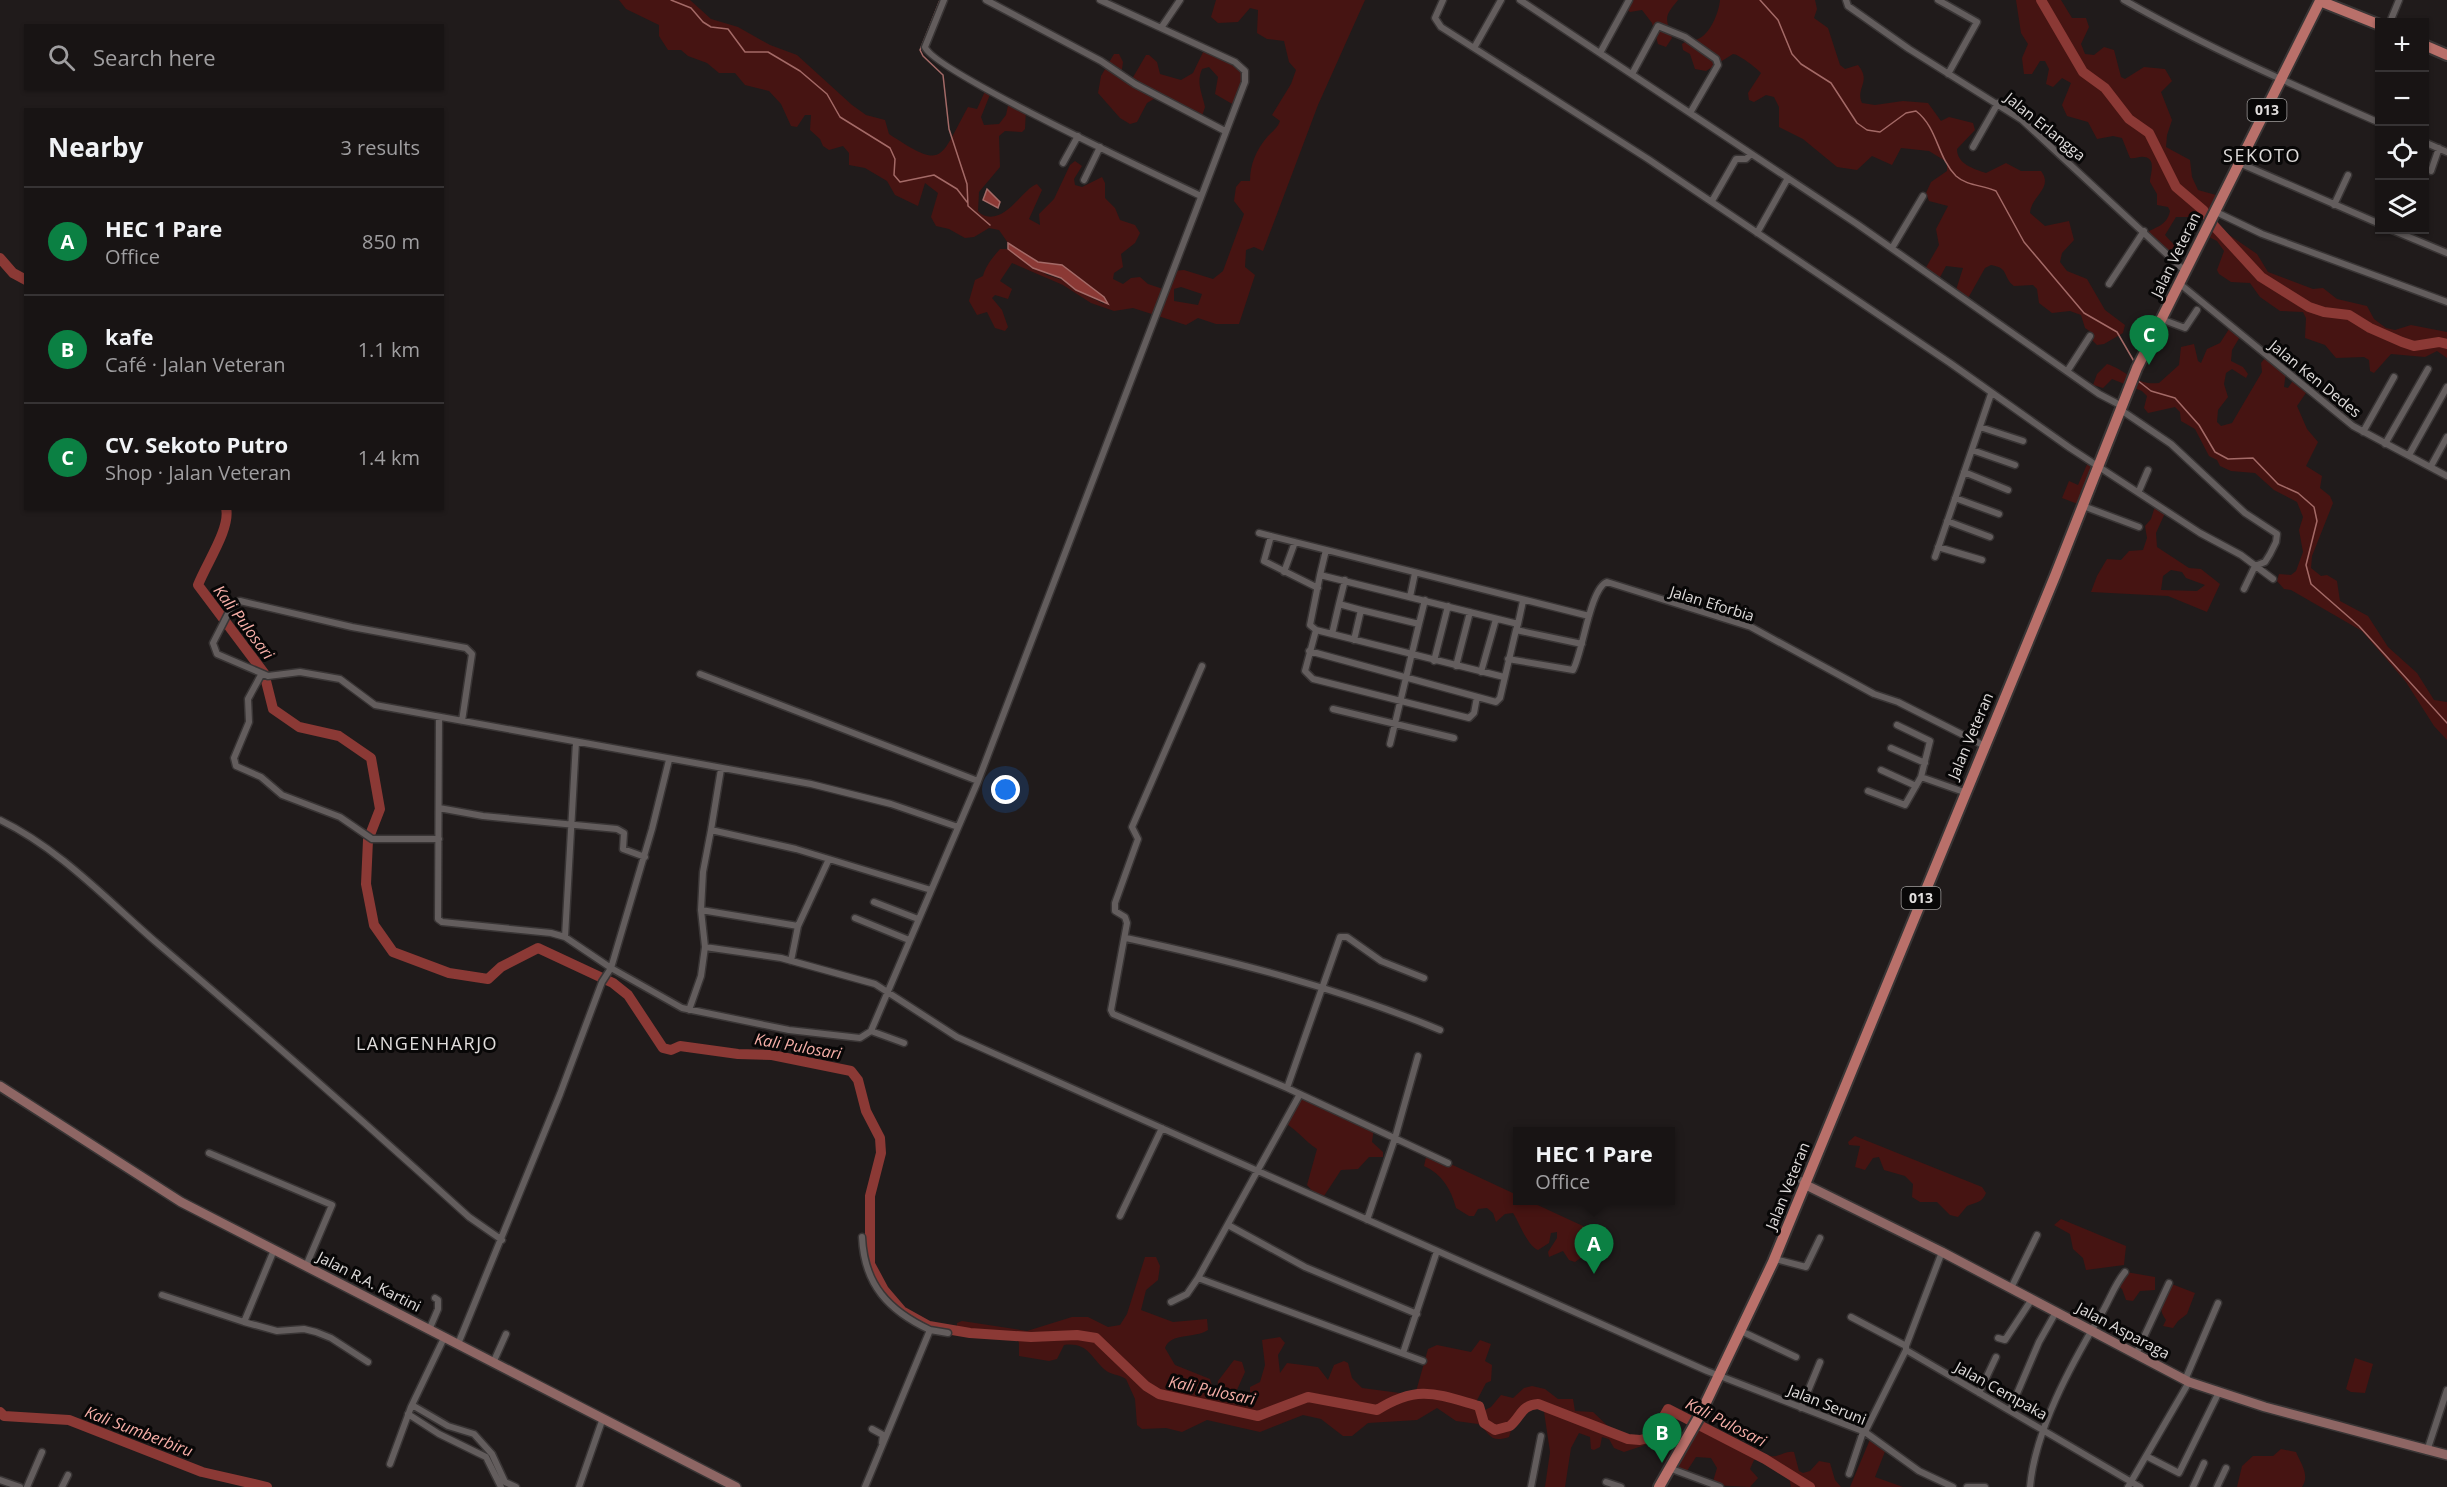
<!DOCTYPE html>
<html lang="en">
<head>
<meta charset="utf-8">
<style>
  :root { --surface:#181414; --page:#211d1d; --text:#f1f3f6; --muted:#9f9ea0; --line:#363334; --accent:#0b8043 }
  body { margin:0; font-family:"Open Sans",sans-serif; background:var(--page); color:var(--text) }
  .controls { position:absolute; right:18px; top:18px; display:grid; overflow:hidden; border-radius:0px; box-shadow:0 2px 4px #0004 }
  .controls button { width:54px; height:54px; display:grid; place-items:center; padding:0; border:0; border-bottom:2px solid var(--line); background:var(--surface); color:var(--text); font:30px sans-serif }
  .you { position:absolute; left:1006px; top:790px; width:21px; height:21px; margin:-15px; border:4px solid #fff; border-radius:50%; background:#1a73e8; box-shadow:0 0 0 9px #1a73e833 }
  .badge { display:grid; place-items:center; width:39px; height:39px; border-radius:50%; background:var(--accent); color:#fff; font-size:20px; font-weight:700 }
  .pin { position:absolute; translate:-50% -50px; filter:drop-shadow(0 2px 3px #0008) }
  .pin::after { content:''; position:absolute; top:32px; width:21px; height:18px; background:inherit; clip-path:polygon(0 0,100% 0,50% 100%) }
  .popup { position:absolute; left:1513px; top:1127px; width:162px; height:78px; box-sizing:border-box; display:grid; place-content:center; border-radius:0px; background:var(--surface); filter:drop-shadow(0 2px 4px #0005); font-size:20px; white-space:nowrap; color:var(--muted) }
  .popup b { font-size:22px; color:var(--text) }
  .popup::after { content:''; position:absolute; left:50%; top:100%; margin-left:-12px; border:12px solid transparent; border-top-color:var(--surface) }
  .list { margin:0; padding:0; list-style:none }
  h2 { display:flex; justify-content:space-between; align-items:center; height:78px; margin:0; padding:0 24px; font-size:26px }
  h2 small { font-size:20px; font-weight:400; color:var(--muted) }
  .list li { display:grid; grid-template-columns:39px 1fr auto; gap:18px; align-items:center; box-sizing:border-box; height:108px; padding:0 24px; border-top:2px solid var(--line) }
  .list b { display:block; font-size:22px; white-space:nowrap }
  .list p { margin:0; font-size:20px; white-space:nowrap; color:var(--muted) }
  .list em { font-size:20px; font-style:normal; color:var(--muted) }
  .icon { flex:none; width:33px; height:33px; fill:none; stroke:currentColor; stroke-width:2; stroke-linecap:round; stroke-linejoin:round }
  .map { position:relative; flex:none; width:2447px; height:1487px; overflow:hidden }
  .search { position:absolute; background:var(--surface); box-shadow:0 2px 4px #0004; left:24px; top:24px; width:420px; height:66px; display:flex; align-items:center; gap:15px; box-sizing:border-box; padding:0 21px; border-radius:0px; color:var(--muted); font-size:22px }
  .panel { position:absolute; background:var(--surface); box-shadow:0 2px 4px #0004; left:24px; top:108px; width:420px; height:402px; border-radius:0px }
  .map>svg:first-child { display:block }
</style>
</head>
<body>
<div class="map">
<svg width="2447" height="1487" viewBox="0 0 2447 1487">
  <rect width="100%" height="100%" fill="#201b1b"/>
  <!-- green -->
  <path fill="#461412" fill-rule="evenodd" d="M619,0h71l21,19 27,8 32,18 27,10 55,50 14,10 19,5 4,14c56,37 50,25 79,-27l9,2 9,-20 5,3 -10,25 3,8 15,-1 7,-9 3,-14 17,8 -1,20 -3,3 -17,-1 -6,5 1,31 -21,25 -1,19 3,3c23,13 42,-26 56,-30l5,6 -13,29 11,6 -1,-11 15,-15 16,-34 5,-4 7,5 -8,13 1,6 7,2 20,-10 3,6v15l10,10 5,12 15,5 5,8 -5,10 -14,11 2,13 -9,6 -1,6 10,5 8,-6 9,-1 8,7 18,6 7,-19 11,-1 29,9 10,-8 21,-57 -10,-13 2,-14 5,-6h9c0,-17 6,-31 18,-45 5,-5 10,-9 12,-15l-8,-6 19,-31 5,-14 -7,-8 -5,-21 -17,-2 -10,-6 1,-23 -8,-2 -12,14 -20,1 -7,-6 5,-17h149l-47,105 -55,146 -9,-4 -8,3 -1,17 10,8 -16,49h-23l-18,-6 -12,7 -53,-17 -19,3 -23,-8 -28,-18 -51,-22 -12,18 12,8 -4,10 -13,-4 -3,3 10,12 6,17 -3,4 -10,-3 -8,-16 -10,3 -8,-14 6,-21 8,-4c3,-11 10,-19 17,-27h8l39,26 19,6 10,9 28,14v-7l-42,-32 -24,-3 -30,-19 -9,-13 -10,-2 -15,9 -9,1 -16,-9 -13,-3 -5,-9 7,-24 -13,-10 -7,23 -23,-11 -8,-14 -22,-13 -16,-3v-12l-6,-7 -14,4 -6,-4 -3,-7 -10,-9 1,-15h-6l-8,12 -6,-1 -10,-22 -12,-13 -24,-6 -10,-12h-16l-12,-10 -19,-7 -7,-6h-13l-9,-14v-11l-33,-16zM1181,287l21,7 -4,11 -24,-4v-12z
    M1629,0h49c-15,18 -12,17 -6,38l-6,9 -8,-3 -6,-21 -10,-13 -12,2 -5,-4z
    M1720,0h95l2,9 -3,9 14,10 12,37 5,4 13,-4c14,17 -3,23 4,38l13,2 28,-4 25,2 13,18 8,-4 24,6 2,7 -18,19c0,15 17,20 29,24l20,-10 15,8h20c13,17 -10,25 -11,42l15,13 24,-5 5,19 -12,13 -2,9 7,9 20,8 18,31 20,15 -2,8 -19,11 -7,1 -5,-5 -1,-8 -6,-4 -4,-13 -11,-4 -18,2 -13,-10 -2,-14 -4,-4 -19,1c-12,-9 -4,-18 -23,-21l-6,3 -18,32 -12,-7 8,-25 -17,-2 -8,15 -14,-10 15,-26 -3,-16 12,-23 -19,-5 -3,-8 5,-11 16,-11v-9l-18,-11 -28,-3 -9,17 -20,-9 -15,14 -20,-3 -34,-28 -24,-12v-20l-5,-10 -8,-2 -12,7 -5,-2 -1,-7 13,-20c-4,-5 -23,-19 -28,-19l-27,17 -11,-2 -5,-15 -7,-4 -1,-6c6,-5 11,-2 18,-6 11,-6 19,-26 20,-38z
    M2016,0h45l11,18h14l3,9 -8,17 4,10 9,1 10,-8 10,3 7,27 4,2 19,-12 21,2 7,12 -11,11 11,28 -5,15 -1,12 24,13 2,17 6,13 18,5 -5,23 8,10 38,26 11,18 45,17 10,-1 14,11 30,7 7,13 12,9 9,2 16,-5 36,7v26l-10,-7 -12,6 -34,-3 -17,19 -4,-2 -1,-11 -5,-3 -28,1 -11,-13 -20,-7 1,-20 -3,-6 -23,-1 -20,-14 -10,-14 -19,-1 -12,-8 -2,-4 7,-19 -7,-10 -14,-7 4,-17h-31l-11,18 11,12 -10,5 -20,-19c9,-6 21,-7 24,-22l-2,-4 -11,-2v-11l-7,-12c0,-7 7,-24 -6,-25 -5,-1 -8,2 -14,1l-8,-20 -9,-2 -16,3 -9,-17 -21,-6 -5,-11 9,-22 -9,-5 -9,9 -7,-3 3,-15 -4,-8h-5l-8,13h-8l-2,-16 6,-14 -7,-11z
    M1205,48l30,14 11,14 -12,29 -19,-11 3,-17 -9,-10 -7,2c-6,14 0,24 3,38l-3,9 -45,-19 -10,6 -10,19 -7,2 -10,-6 -22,-25 3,-17 13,-22h5l4,8 -2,14 11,3 14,-24h3l8,7 3,12 21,6 12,-7z
    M2231,326l10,9 -9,15 -1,11 12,6 5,7 -2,4 -14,-9 -6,4 -2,11 4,13 -10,13 -1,12 4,4 11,-3 30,-51 -1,-9 4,-5 21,14 -2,15 4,1 6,-9 14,11 -11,16 10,23 11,13 -12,24 16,10 -2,12 10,8 3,7 -21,53 -1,12 10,8 6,-1 10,6 3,20 28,15 20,31 29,26 17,27 13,2v38l-13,-14 -28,-44 -44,-51 -71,-41 -7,-1 -7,-8 2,-7 12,1 5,-4 7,-19 -4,-22 4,-13 -6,-15 -23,-12 -19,-17 -24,-2 -11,-5 -3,-6 -8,-4 -14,-27 -14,-8 -1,-9 -5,-5 -27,6 -4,-5 3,-12 -5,-5 -30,-12 -9,9 -10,-3 4,-11 10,-10c19,6 29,22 52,19l20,-18 2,-18 13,-3 4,17 3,2 6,-14 13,-6z
    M2089,460l5,3 -11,43 -21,-8 7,-17 9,4z
    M2156,503l9,10 -9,20 1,14 32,21 12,1 19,15 -13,28 -39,-16 -77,-4 6,-16 10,-17 14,1 8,-9 14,-1 4,-12 -2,-12 6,-7zM2171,570l11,2 4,6 19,7 -8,6 -36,-1 2,-14z
    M1300,1094l74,34 -2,14 11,10v5h-14l-11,12 -17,1 -17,26 -10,-3 -7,-8 10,-36c-13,-9 -18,-17 -32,-26z
    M1855,1136l127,51 4,6c-4,10 -10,9 -19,13l-9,11 -8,-2 -13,-13h-17l-8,-5 1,-13 -8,-8 -21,-6 -5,-13 -6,1 -8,12 -10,-3 5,-21 -11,-1 -1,-3z
    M1427,1153l90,42 1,5 11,1 69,32 -9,19 -14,10 -6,-2 -6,-9 -14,6 -1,-5 9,-14v-6l-6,1 -2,10 -11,7c-11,-5 -18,-26 -25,-37l-8,1 -9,8 -3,-9 -6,-5 -9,1 -4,7h-5l-13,-8c-5,-19 -14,-34 -32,-42z
    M2061,1219l65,27 -2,19 -38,5 -3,-12 -10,-9 -3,-15 -16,-9z
    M1145,1257h11l4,9 -2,14 -12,10 -5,20 32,12 34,-3 1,11c-14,9 -37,2 -43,18l10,17 35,14 6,19 2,-17 16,-21 8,2 3,10 -13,29 3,2 15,-6v-10l10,-5 5,-17 -3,-25 18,-3 5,6 -7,12 2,18 7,-10 31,4 10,13 6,-15 10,-4 4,2 4,15 10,10 53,7 13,-46 9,-4 34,7 9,-12 11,4 -6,17 7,4 -1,16 -5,2 -11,21 10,6 6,-3 10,-12 12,3 11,-10 8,-2 13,3 13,10h15l2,12 18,1 19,18 21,8 18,-2 3,6 -30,10 -10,-4 -5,-9 -7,-2 -2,10 -6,3 -3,-1 -1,-12 -11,-4 -8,15 -6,39h-20l5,-35 -7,-47c-20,-5 -29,16 -34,32 -20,7 -19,-5 -31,-13l-22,-3 -19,-13 -20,12 -49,3 -16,13h-9l-22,-17 -18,-4 -43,17 -53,-12 -25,12 -16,-4 -24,1 -5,-4 -2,-26 -9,-20c-7,-5 -16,-4 -22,-10 -14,-13 -17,-27 -40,-24l-7,14 -8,2 -30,-5v-13l-3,-7 -59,-5v-8l5,-2 65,10 45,-14h16l20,10 12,-2 7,-11z
    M2126,1272l29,5v13l-15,1 -7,10 -7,-1 -4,-11 -6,-5z
    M2169,1283l26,10 -8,21 -9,7 -5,7 -10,-2 3,-6c-10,-13 -3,-24 3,-37z
    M2355,1358l18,6 -8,29 -14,-1 -5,-3z
    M1697,1421c21,16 49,29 74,35 8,2 13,-6 23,-4l5,19 4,2 7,-2 9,-10 11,2 5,17 6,7h-50l-3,-14 -23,-14 -11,1 -4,9 8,9 -8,9 -38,-2 5,-17 -6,-10 -15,-1 -11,17 -16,-6z
    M1871,1437l15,12 -11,28 28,10h-53z
    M2281,1449l15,3c5,12 14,23 6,35h-65l5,-21 11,-10h20z"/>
  <!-- water -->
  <path fill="#8b3935" stroke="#a46a67" stroke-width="1.5" d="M987,189l13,13 -2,6 -15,-8z
    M1008,243l30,19 24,3 42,32 4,7 -32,-14 -15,-12 -28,-10 -25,-19z"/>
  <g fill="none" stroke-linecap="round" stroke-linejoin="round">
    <!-- stream -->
    <path stroke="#a46a67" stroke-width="1.5" d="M671,0l20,8 12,14 8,5 17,2 17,23h23l32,19 27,23 13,23 50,31 5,11 -1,16 6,7 34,-7 23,14 10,13
      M940,0l-20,50 3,6 20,19 6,54 18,55 1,22 22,19
      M1760,0l18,20 14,34 9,10 30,19 26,40 10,7 13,2 26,-19 10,-2c22,17 21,46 40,65 11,10 27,9 40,15l28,51 60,71 33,19 18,31
      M2137,380l14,11 24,7 24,27 16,27 13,7 25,-1 25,26 20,9 16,14 3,14 -11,44 5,19 48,42 88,97"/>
    <!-- river -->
    <path stroke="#8b3935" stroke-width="10" d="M2041,0l42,72 22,16 24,31 20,14 27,54 27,23 12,17 46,50 48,30 15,5 25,3 21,13 32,14 12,4 25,-4 8,2
      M0,258l13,15 13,7
      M226,508c5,20 -20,56 -28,77l66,88 9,36 26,18 40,9 32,22 9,51 -12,31 -2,44 8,41 19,27 56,21 39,6 13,-12 37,-19 75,35 15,12 35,53 8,2 9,-4 58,8 34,1 79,16 7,9 8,31 14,27 1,15 -11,43v68l14,26 18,21 27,15 41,7 61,4 46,-2 19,3 50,48 13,8 99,22 50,-19 69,13c41,-26 60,-16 102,-4l5,17 11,7 15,-4c11,-9 11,-21 28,-22l90,35 12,1 12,-3 16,-28 97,50 45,28
      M0,1412l4,4 65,4 133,52 65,15"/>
    <defs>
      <path id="street" d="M944,0l-19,47c9,24 238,131 276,149
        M986,0l115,61 34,23 90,47
        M1443,0l-8,18 6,9 207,132 302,204 120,85 130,85 41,22 32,24
        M1520,0l337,224 242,170 23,12
        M1846,0l2,6 61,43 113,71 163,151
        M1938,0l39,22 -29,52
        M2124,0c82,47 169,85 256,123
        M2390,22l9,-22
        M1161,28l19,-28
        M1474,48l27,-48
        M1600,53l29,-53
        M1632,74l26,-48 27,11 31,22 2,6 -28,48
        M2424,142l23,10
        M1973,147l25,-44
        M1063,163l15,-27
        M2239,163l141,61
        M2431,171l8,-23
        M1084,180l16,-33
        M1712,201l24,-42h10l5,-5
        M2334,205l14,-30
        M2214,211l48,23 185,68
        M2392,230l55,23
        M1757,233l31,-55
        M1892,248l31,-52
        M2109,284l35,-53
        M2180,284l173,142 94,50
        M2161,319l24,9 12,-18
        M2068,370l22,-34
        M2121,410l50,34 74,69 32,21 -1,8 -6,12 -5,8 -10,4 -11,23
        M1980,427l43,14
        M2363,432l31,-55
        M2385,444l43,-75
        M1972,450l43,15
        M2409,455l38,-68
        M2431,466l16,-29
        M1964,472l44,18
        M2139,491l9,-21
        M1955,498l44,16
        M2083,506l56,21
        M1947,521l43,16
        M1259,533l330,83
        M1271,536l-7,25 54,27
        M1938,547l44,13
        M1935,557l56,-163
        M1284,572l11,-30
        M1320,575l6,-25
        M1345,580l-6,24 22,6
        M1410,597l5,-24
        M1518,624l5,-23
        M1316,630l-6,-5 10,-50 198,49 -2,6 66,14
        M1332,634l7,-30
        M1354,640l7,-30 58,14 6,-24
        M1309,651l187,51 4,-4 16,-68
        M1508,659l65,11c10,-18 17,-82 34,-88l144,45 123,67 24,8 85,43
        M1434,661l14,-55
        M1202,666l-70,161 6,12 -23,64v8l10,6 2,6 -16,87 2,4 174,74 161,75
        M1456,666l14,-54
        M1481,672l15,-53
        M700,674l278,107
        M261,675l-13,24 1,23 -15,36 2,8 25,11 21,18 58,22 32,22h67
        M1477,697l-3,16 -5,5 -156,-39 -8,-8 11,-41 188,47
        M1333,709l121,29
        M439,717l-1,202 4,3 109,11 14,4 46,31 41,-139 17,-69
        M462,721l10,-67 -6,-6 -114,-21 -112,-26 -6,1 -21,41 4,11 51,22 32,-4 40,7 35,26 436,79 80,20 67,23
        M1390,744l29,-120
        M1891,748l34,15
        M721,769l-10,61 85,19 135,41
        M1881,770l35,16
        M1921,777l43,15
        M1868,791l37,14 16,-28 9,-36 -33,-16
        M439,808l44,8 134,13 7,4 -1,16 22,8
        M0,820c60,29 107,80 157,123 106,90 210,181 312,274l33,23
        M711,830l-8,42 -2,38 97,16
        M874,902l44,17
        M701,910l4,37 76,11 94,26 82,53 750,334 158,61 54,39 34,16
        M855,918l54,22
        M565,937l11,-195
        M1126,938c107,23 213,50 314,92
        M791,961l7,-35 31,-67
        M689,1010l12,-34 4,-29
        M871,1031l33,12
        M1287,1088l53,-151h7l34,24 43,17
        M1300,1094l-102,184 225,83
        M209,1153l123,52 -26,61
        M1789,1175l16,7
        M1120,1216l42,-88
        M1367,1220l28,-82 23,-82
        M1228,1225l77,42 112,47
        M862,1237c2,48 27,74 68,93l-65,157
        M274,1250l-30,72 33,9 27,-2 12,3 15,6 37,24
        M1775,1259l31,8 14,-29
        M2011,1288l26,-53
        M162,1295l82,27
        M1171,1302l16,-8 11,-16
        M1851,1317l55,29v4l234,137
        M429,1330l9,-21v-9l-3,-2
        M930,1330l18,3
        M1741,1331l55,26
        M1998,1338l7,2 27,-41
        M458,1344l102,-250 42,-112 9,-14 71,40 107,22 71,8 11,-7 107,-250 267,-699v-11l-10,-9 -135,-62
        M1906,1346l36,-94
        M1403,1353l34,-102
        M2136,1354l33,-71
        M493,1363l13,-29
        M2185,1380l33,-77
        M1979,1393l17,-36
        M412,1405l36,21 26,8 18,20 13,28 11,5
        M1801,1408l19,-46
        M2010,1410l29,-68 17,-30
        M408,1414l31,20 47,23 15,30
        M872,1429l11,6 -1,8
        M1865,1432l41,-82
        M2427,1451l20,-61
        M2146,1456l33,17 39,-79
        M390,1464l21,-57 33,-69
        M1669,1468l51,19
        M1849,1474l14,-42
        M0,1480l20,7
        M1606,1482l15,5
        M27,1487l15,-35
        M62,1487l6,-12
        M579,1487l24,-69
        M1531,1487l10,-51
        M1967,1487h18
        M2030,1487c5,-57 41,-122 70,-171 9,-14 14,-31 25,-44
        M2128,1487l61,-105
        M2193,1487l11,-24
        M2217,1487l9,-19"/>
      <path id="secondary" d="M0,1086l181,116 555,285
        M1804,1184l138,68 247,130 76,25 182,48"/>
      <path id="primary" d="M2424,45l23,10
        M1659,1487l40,-70 74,-155 282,-686 82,-208 183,-367 60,24"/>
    </defs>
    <!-- street casing -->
    <use href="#street" stroke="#393535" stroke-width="9"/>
    <!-- secondary casing -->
    <use href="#secondary" stroke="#393535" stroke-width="12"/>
    <!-- primary casing -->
    <use href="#primary" stroke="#393535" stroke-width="14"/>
    <!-- street -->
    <use href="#street" stroke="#635d5d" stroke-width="6"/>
    <!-- secondary -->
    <use href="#secondary" stroke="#8e6664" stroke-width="9"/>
    <!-- primary -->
    <use href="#primary" stroke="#b9706a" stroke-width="10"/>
  </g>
  <g text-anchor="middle" stroke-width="6" stroke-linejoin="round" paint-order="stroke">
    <!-- shield labels -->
    <g fill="#080707" stroke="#9f9d9c" stroke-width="1.5">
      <rect x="2247.5" y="99" width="39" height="22" rx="4.5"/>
      <rect x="1901.5" y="887" width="39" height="22" rx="4.5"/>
    </g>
    <g font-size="14" font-weight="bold" fill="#e0dddc">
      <text x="2267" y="115">013</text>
      <text x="1921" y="903">013</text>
    </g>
    <!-- street labels -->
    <g font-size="15" fill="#e0dddc" stroke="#080707">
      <text transform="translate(2045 127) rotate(39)" y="5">Jalan Erlangga</text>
      <text transform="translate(2176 255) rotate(-64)" y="5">Jalan Veteran</text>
      <text transform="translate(2315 379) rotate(39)" y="5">Jalan Ken Dedes</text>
      <text transform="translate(1712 604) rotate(17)" y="5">Jalan Eforbia</text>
      <text transform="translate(1971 736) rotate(-67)" y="5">Jalan Veteran</text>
      <text transform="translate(1788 1186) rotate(-68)" y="5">Jalan Veteran</text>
      <text transform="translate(369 1282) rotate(27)" y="5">Jalan R.A. Kartini</text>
      <text transform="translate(2123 1331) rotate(28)" y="5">Jalan Asparaga</text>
      <text transform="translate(2001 1391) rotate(29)" y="5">Jalan Cempaka</text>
      <text transform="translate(1827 1405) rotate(22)" y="5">Jalan Seruni</text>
    </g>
    <!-- water labels -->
    <g font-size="16" font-style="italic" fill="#f7afa8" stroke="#080707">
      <text transform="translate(244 622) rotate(53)" y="6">Kali Pulosari</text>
      <text transform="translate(798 1046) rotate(10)" y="6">Kali Pulosari</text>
      <text transform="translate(1212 1390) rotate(12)" y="6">Kali Pulosari</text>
      <text transform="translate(1726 1422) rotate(27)" y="6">Kali Pulosari</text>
      <text transform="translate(139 1431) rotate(21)" y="6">Kali Sumberbiru</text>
    </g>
    <!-- quarter labels -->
    <g font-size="18" letter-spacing="1.5" fill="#e0dddc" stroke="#080707">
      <text x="2262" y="162">SEKOTO</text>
      <text x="427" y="1050">LANGENHARJO</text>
    </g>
  </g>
</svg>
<div class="controls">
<button>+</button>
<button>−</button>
<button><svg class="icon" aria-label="locate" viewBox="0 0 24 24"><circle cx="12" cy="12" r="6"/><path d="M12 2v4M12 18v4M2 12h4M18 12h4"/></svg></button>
<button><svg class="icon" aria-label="layers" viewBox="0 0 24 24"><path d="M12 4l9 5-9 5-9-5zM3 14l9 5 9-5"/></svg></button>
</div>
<div class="you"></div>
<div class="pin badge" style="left:1594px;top:1274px">A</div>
<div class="popup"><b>HEC 1 Pare</b>Office</div>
<div class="pin badge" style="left:1662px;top:1463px">B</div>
<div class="pin badge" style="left:2149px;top:365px">C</div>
<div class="search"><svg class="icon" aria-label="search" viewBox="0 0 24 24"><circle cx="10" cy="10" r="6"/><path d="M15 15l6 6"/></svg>Search here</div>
<section class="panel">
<h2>Nearby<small>3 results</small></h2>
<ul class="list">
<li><span class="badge">A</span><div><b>HEC 1 Pare</b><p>Office</p></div><em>850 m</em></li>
<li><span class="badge">B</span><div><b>kafe</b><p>Café · Jalan Veteran</p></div><em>1.1 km</em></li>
<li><span class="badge">C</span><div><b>CV. Sekoto Putro</b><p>Shop · Jalan Veteran</p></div><em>1.4 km</em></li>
</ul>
</section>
</div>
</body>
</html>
